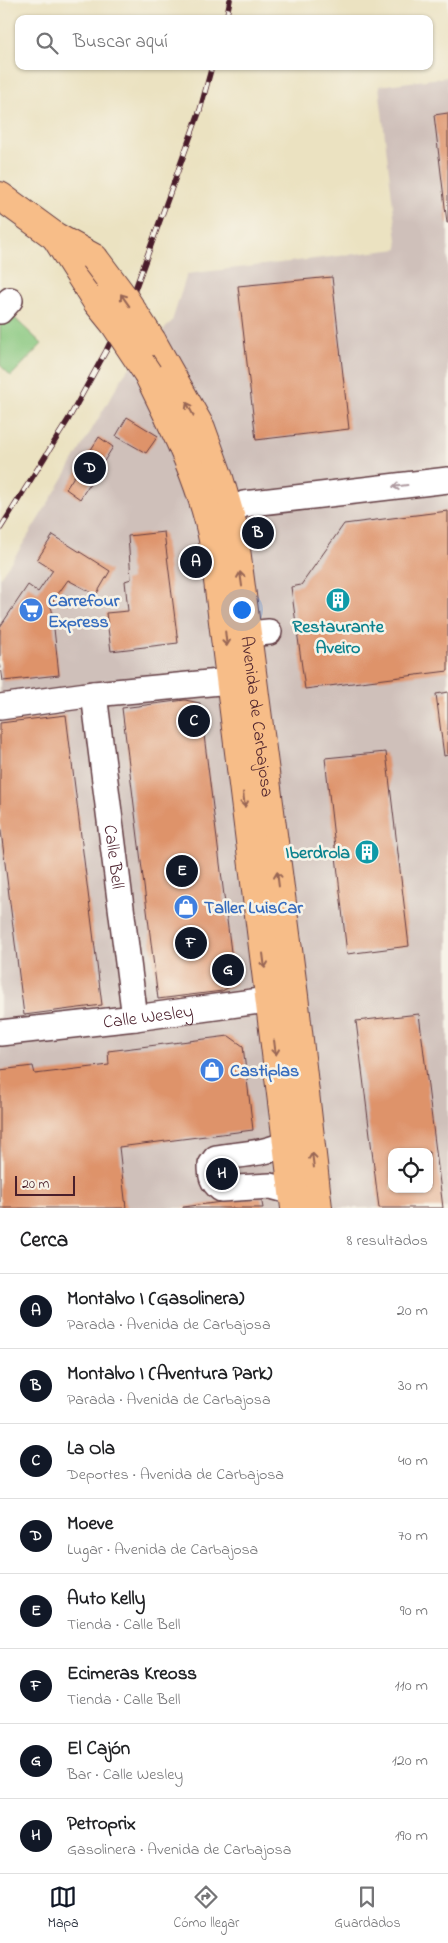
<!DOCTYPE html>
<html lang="es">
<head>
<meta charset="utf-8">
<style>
  :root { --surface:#fff; --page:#f6f6f6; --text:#202124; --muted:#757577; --line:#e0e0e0; --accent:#111827 }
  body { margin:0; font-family:"Indie Flower",sans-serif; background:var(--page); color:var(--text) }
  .controls { position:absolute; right:15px; bottom:15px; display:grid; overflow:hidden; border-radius:10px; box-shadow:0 1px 4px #0004 }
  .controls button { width:45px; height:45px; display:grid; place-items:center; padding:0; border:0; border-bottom:1px solid var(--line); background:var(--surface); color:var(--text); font:25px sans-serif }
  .scale { position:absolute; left:15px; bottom:12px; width:60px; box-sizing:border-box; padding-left:5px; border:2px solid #4a1f2b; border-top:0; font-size:14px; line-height:18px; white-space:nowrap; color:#4a1f2b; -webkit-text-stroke:4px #f7f3e8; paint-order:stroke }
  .you { position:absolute; left:241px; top:609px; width:18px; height:18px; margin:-12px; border:4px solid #fff; border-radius:50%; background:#1a73e8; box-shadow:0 0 0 8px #1a73e833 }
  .badge { display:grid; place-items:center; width:32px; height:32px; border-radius:50%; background:var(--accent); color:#fff; font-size:16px; font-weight:700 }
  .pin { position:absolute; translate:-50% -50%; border:2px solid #fff; box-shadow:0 1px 5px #0006 }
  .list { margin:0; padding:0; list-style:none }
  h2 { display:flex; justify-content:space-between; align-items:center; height:65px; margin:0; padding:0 20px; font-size:21px }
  h2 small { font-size:16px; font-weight:400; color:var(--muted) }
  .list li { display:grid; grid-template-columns:32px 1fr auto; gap:15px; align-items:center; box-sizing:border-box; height:75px; padding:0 20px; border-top:1px solid var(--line) }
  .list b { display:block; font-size:19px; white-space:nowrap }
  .list p { margin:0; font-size:16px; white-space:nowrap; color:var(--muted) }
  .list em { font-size:16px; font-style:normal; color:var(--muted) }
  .icon { flex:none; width:28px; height:28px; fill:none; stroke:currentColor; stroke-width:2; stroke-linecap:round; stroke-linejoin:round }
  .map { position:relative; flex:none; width:448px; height:1208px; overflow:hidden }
  .search { position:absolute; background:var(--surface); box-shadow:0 1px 4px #0004; left:15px; right:15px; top:15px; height:55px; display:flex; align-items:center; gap:12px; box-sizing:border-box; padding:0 18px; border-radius:10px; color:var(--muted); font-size:19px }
  .sheet { height:665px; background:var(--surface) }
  nav { display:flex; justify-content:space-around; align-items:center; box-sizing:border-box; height:70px; border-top:1px solid var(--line); background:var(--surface); font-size:14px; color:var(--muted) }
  nav a { display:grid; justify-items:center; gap:2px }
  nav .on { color:var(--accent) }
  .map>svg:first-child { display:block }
</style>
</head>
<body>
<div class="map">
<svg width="448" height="1208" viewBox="0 0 448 1208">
  <rect width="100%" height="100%" fill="#f7f3e8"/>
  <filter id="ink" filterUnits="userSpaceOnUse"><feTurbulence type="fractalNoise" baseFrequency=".02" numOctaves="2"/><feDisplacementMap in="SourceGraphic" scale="10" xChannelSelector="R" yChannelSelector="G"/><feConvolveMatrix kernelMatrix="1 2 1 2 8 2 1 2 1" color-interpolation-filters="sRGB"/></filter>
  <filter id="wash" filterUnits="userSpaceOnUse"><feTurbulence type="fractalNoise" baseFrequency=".0096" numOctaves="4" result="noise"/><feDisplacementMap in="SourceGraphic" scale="20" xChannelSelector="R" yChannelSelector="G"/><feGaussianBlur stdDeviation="1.12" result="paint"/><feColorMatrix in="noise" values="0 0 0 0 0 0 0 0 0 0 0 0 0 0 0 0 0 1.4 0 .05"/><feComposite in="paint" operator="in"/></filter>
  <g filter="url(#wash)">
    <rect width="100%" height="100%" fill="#ebe2c1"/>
    <!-- industrial -->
    <path fill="#cfc0ba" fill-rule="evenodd" d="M448,77v1131h-448v-631l18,-25 40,-65 67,-114 47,-52 15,-47 211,-25 -19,-163zM392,1152h37v37h-37z"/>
    <!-- green -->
    <path fill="#87c77e" stroke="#687354" d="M4,308l38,36 -31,32 -11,-11v-53z"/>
    <g id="blocks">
      <!-- building -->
      <path fill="#de936b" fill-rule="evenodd" d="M448,113v110h-1l-13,-108z
        M332,277l17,152 -93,11 -18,-154z
        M127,417l31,19 -12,17 -30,-17z
        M99,437l14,10 -33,52 -14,-10z
        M448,511v160l-143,18 -14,-102 10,-2 43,-61z
        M164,532l14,111 -67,8 -5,-38 22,-2 -3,-30 6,-2 -3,-43z
        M53,535l57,36 -14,24 -28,-15 -18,25 2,5 7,65 -56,6 -3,-21v-33l28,-42 10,7 15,-22 -16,-10z
        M448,692v63l-4,1 -8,-62z
        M185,700l15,3 35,281 -13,7 -64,8 -36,-291z
        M66,715l36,290 -78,10 -24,-192v-100z
        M386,752l23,194 -62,8 -22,-196z
        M419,1014l24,194h-64l-23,-187zM392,1152h37v37h-37z
        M229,1036l14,10 10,84 -134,17 7,61h-126v-138l33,-4 2,8 74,-9 -1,-14z
        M261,1197l2,11h-80v-1z"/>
    </g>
  </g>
  <g filter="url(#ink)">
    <use href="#blocks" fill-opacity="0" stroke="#623c42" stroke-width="1"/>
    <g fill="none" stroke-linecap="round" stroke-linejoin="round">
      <defs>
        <g id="minor">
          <path d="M0,311l10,-11"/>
          <path d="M211,521l33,-17 204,-24"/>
          <path d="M248,634l21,-2"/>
          <path id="s1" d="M94,694l41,324"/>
          <path d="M0,707l94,-13 136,-13"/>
          <path id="s2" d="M0,1033l135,-15 154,-21"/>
          <path d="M287,1143c-21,11 -47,11 -71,15l-5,7c0,11 1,17 10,24l50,-3 22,6"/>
        </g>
        <g id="major">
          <path d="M0,196l56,41 38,21"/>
          <path d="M57,239l40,63"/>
          <path id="s3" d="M152,341l49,87 18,50 14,48 61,470 24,212"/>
          <path d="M148,374c26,53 54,108 65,166l82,668"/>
        </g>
      </defs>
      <!-- minor casing -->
      <use href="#minor" stroke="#623c42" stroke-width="28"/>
      <!-- major casing -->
      <use href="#major" stroke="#623c42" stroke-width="30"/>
      <!-- minor -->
      <use href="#minor" stroke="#fff" stroke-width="25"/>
      <!-- major -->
      <use href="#major" stroke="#f7bd88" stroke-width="28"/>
      <defs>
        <path id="rail" d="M226,19l4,-19
          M0,529l68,-109 38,-69 27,-56 67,-185 12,-44"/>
      </defs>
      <!-- rail casing -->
      <use href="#rail" stroke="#4a1f2b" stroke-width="5.5"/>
      <!-- rail -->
      <use href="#rail" stroke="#f7f3e8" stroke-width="4" stroke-dasharray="11" stroke-linecap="butt"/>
      <defs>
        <path id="major-bridge" d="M94,258l30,40 28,43
          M97,302l17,21 34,51"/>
      </defs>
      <!-- major-bridge casing -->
      <use href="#major-bridge" stroke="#623c42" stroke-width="30" stroke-linecap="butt"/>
      <!-- major-bridge -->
      <use href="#major-bridge" stroke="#f7bd88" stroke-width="28"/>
    </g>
    <!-- one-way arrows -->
    <defs><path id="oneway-shaft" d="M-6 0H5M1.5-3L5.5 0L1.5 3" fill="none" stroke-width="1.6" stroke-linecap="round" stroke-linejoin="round" transform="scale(1.25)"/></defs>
    <g stroke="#986655">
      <use href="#oneway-shaft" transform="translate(125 300) rotate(-125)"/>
      <use href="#oneway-shaft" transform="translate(190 409) rotate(-118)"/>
      <use href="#oneway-shaft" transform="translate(241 579) rotate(-98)"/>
      <use href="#oneway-shaft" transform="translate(226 639) rotate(84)"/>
      <use href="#oneway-shaft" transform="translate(244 800) rotate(83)"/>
      <use href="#oneway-shaft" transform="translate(278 879) rotate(-97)"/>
      <use href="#oneway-shaft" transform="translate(264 961) rotate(83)"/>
      <use href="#oneway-shaft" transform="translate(275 1048) rotate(83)"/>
      <use href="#oneway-shaft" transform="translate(313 1160) rotate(-97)"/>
    </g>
    <use stroke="#ae9aa0" href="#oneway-shaft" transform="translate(400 486) rotate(173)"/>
  </g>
  <!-- icons -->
  <defs>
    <symbol id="building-disc" viewBox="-11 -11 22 22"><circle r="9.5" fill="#0f9aa8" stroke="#f7f3e8"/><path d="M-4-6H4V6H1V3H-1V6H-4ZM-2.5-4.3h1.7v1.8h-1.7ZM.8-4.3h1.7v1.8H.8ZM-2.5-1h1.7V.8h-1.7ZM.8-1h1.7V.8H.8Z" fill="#fff"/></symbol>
    <symbol id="supermarket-disc" viewBox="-11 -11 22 22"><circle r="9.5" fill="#3f7fe0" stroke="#f7f3e8"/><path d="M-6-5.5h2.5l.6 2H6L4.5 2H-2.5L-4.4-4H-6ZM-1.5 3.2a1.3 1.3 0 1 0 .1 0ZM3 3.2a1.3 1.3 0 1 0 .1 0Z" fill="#fff"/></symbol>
    <symbol id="shop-disc" viewBox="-11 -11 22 22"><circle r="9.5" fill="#3f7fe0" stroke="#f7f3e8"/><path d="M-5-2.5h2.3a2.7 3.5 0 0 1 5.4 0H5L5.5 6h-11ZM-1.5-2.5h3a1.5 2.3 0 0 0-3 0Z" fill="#fff"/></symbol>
  </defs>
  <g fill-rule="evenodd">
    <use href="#building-disc" x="324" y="586" width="28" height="28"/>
    <use href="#supermarket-disc" x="17" y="596" width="28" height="28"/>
    <use href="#building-disc" x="353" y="838" width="28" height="28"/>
    <use href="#shop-disc" x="172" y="893" width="28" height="28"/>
    <use href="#shop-disc" x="198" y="1056" width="28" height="28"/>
  </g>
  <g text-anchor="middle" stroke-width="5" stroke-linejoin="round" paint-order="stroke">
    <!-- shop labels -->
    <g font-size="18" font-weight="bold" fill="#366cbe" stroke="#f7f3e8" text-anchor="start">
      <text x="48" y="606">Carrefour<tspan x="48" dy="21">Express</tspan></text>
      <text x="204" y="913">Taller LuisCar</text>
      <text x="230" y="1076">Castiplas</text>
    </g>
    <!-- culture labels -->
    <g font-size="18" font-weight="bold" fill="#0d838f" stroke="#f7f3e8">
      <text x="338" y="632">Restaurante<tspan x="338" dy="21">Aveiro</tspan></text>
      <text x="350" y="858" text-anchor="end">Iberdrola</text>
    </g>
    <!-- street labels -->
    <g font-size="18" fill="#4a1f2b" stroke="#f7f3e8">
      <text dy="6" stroke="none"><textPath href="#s3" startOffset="395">Avenida de Carbajosa</textPath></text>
      <text dy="6" stroke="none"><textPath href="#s1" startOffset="164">Calle Bell</textPath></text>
      <text dy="6" stroke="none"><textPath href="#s2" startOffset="149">Calle Wesley</textPath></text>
    </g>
  </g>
</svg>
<div class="controls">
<button><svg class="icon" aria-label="locate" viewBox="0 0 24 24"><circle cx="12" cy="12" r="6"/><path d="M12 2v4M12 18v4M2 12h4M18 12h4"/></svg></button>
</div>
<div class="scale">20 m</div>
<div class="you"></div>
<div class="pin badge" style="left:196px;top:562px">A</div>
<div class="pin badge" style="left:258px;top:533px">B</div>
<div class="pin badge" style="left:194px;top:721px">C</div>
<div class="pin badge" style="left:90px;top:468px">D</div>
<div class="pin badge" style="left:182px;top:871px">E</div>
<div class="pin badge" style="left:191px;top:943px">F</div>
<div class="pin badge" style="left:228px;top:970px">G</div>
<div class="pin badge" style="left:222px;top:1174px">H</div>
<div class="search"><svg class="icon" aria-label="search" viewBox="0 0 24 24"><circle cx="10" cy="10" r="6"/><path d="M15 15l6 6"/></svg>Buscar aquí</div>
</div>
<section class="sheet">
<h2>Cerca<small>8 resultados</small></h2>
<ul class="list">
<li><span class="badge">A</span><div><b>Montalvo I (Gasolinera)</b><p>Parada · Avenida de Carbajosa</p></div><em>20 m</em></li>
<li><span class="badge">B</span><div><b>Montalvo I (Aventura Park)</b><p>Parada · Avenida de Carbajosa</p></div><em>30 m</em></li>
<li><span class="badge">C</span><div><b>La Ola</b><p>Deportes · Avenida de Carbajosa</p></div><em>40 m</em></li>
<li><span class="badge">D</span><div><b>Moeve</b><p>Lugar · Avenida de Carbajosa</p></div><em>70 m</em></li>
<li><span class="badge">E</span><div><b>Auto Kelly</b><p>Tienda · Calle Bell</p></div><em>90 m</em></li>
<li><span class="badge">F</span><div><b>Ecimeras Kreoss</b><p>Tienda · Calle Bell</p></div><em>110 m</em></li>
<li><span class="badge">G</span><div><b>El Cajón</b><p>Bar · Calle Wesley</p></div><em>120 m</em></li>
<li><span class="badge">H</span><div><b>Petroprix</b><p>Gasolinera · Avenida de Carbajosa</p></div><em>190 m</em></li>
</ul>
</section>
<nav>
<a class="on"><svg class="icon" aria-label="map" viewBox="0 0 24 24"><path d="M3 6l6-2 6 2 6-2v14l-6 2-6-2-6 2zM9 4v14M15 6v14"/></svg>Mapa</a>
<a><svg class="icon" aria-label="directions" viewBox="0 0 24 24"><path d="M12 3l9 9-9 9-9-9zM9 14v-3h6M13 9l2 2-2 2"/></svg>Cómo llegar</a>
<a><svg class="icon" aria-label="saved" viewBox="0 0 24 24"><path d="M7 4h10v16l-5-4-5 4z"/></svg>Guardados</a>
</nav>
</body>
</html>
